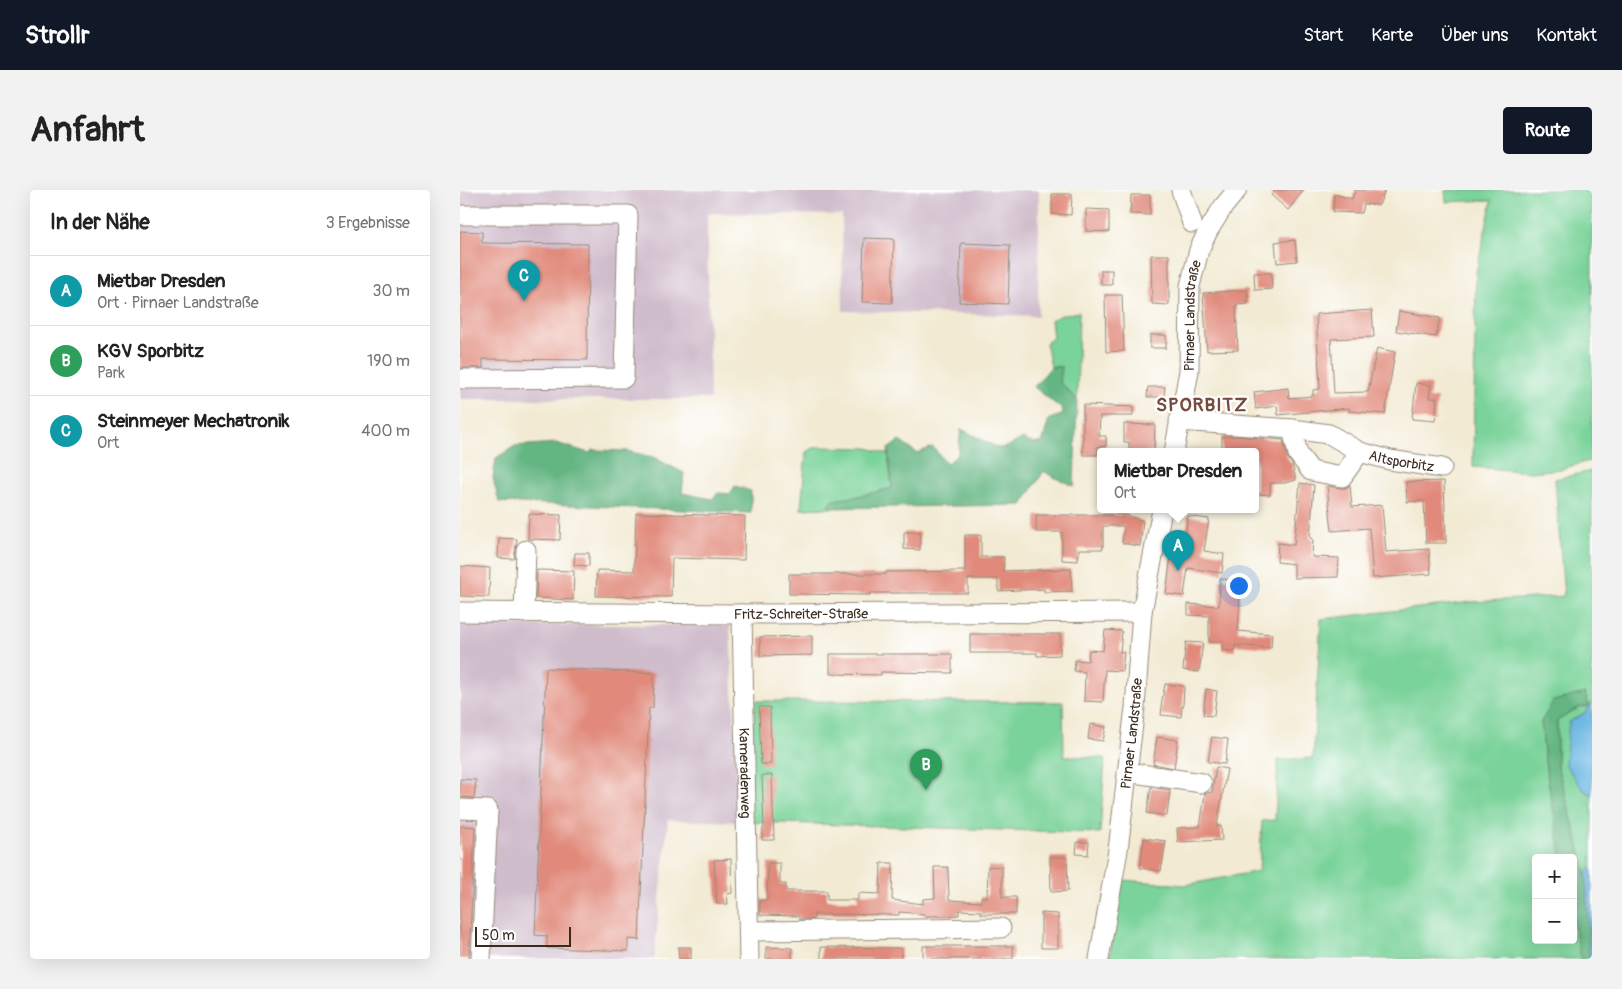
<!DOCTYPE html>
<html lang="de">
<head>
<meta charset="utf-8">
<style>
  :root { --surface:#fff; --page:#f2f2f2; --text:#222; --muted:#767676; --line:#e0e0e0; --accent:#111827 }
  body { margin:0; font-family:Pangolin,sans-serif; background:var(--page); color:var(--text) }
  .controls { position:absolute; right:15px; bottom:15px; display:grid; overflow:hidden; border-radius:5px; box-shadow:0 5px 20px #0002 }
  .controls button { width:45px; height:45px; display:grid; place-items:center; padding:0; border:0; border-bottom:1px solid var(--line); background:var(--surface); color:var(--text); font:25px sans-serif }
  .scale { position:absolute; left:15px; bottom:12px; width:96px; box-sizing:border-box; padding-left:5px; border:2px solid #3b2a1e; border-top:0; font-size:14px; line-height:18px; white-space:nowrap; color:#3b2a1e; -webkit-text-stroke:4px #fff; paint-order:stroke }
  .you { position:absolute; left:778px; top:395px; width:18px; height:18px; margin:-12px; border:4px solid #fff; border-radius:50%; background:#1a73e8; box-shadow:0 0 0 8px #1a73e833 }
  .badge { display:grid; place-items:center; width:32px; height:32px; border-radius:50%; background:var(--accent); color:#fff; font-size:16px; font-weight:700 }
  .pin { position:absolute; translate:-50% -41px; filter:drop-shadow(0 1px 2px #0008) }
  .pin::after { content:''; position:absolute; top:26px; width:18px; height:15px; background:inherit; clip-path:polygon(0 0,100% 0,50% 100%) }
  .popup { position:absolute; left:637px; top:258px; width:162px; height:65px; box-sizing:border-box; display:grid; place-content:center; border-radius:5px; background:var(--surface); filter:drop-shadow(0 1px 4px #0005); font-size:16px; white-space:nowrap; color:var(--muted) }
  .popup b { font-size:19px; color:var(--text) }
  .popup::after { content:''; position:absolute; left:50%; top:100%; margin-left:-10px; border:10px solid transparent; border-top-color:var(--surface) }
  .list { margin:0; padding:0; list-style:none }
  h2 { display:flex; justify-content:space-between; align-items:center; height:65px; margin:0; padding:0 20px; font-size:21px }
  h2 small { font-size:16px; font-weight:400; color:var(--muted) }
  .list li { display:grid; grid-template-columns:32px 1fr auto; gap:15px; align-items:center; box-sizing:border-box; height:70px; padding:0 20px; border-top:1px solid var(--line) }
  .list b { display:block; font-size:19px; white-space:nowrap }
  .list p { margin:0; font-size:16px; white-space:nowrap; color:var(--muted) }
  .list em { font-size:16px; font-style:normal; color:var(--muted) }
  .map { position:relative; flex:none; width:1132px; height:769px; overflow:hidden; border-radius:5px }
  header { display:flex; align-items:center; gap:30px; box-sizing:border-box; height:70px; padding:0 25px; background:var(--accent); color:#fff }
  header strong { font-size:24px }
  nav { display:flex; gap:28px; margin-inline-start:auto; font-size:18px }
  .intro { display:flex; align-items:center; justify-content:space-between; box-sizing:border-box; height:120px; padding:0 30px }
  h1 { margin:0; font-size:35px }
  .button { padding:12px 22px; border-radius:5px; background:var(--accent); color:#fff; font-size:18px; font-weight:700 }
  main { display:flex; gap:30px; padding:0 30px }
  aside { flex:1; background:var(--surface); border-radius:5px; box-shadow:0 5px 20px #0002 }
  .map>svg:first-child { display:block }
</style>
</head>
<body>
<header>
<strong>Strollr</strong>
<nav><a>Start</a><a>Karte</a><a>Über uns</a><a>Kontakt</a></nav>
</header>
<div class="intro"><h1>Anfahrt</h1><a class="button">Route</a></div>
<main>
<aside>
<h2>In der Nähe<small>3 Ergebnisse</small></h2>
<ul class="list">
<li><span class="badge" style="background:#0f9aa8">A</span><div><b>Mietbar Dresden</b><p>Ort · Pirnaer Landstraße</p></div><em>30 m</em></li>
<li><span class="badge" style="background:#2e9e5b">B</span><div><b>KGV Sporbitz</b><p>Park</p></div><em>190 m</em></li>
<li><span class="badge" style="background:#0f9aa8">C</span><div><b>Steinmeyer Mechatronik</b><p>Ort</p></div><em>400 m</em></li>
</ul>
</aside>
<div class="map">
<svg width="1132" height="769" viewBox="0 0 1132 769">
  <rect width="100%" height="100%" fill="#fff"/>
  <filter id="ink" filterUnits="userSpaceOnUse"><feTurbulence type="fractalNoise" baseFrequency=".02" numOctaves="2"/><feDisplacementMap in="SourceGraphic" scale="10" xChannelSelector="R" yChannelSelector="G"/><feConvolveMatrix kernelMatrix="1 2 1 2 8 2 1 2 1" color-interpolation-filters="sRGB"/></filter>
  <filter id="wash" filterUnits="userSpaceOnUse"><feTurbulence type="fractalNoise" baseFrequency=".0096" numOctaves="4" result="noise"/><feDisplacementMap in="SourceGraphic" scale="20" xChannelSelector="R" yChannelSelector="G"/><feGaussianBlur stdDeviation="1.12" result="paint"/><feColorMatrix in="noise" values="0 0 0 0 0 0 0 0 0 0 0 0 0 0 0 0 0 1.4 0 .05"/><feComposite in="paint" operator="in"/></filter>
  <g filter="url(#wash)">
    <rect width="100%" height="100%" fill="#f2ead3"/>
    <!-- industrial -->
    <path fill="#d0bdcc" d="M0,0h579l-1,126 -195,-5 -1,-96 -135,-2 3,186h-250z
      M0,435h270l9,197 -71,-2 -14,139h-194z"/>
    <!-- green -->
    <path fill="#7ad39a" stroke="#5a7e5c" d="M985,0h147v270l-30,9 -31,3 -58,-5 3,-194 16,-73 -46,2z
      M619,122l-2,88 -17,-18 2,-15h-11l-5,-24 7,-5 -2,-18 11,-5z
      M356,257l52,1 20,6 4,34 -32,8 -26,4 -9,8 -24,1 5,-57z
      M1132,281v234l-3,1 -4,7 -16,9 13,67 10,6v72l-6,5 -29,-107v-44l21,-13 11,-2 -4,-13 -44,29 4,40 17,96h-26v82h37v-22l8,41h-472l14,-79 62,5 74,-14 3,-50 13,-1 3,-60 35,-2 8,-139 151,-17 92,-6 -9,-117z
      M287,511l316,1 1,54 41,2 -5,75 -351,-11z"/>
    <!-- forest -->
    <path fill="#63b582" stroke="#4f7050" d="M591,177h11l-2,15 17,18 -3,86 -21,-9 -9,-6 -22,34 -197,3 9,-8 26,-4 32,-8 -4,-39 11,-8 18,12 16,-6 14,17 11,-10 3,-25 37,19 9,-1 16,-9 5,4 14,1 7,-24 13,-4 1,-5 -29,-23z
      M96,253l33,10 4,-3 34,1 26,6 31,16 -2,20 30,6 6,-6 12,1 5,-8 16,5v22l-252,-11 -6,-24 3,-20 19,-12z
      M1125,503l4,13 -11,2 -21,13v44l29,107 3,79 2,8h-10l-8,-41v-60h-11l-17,-96 -4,-40 12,-21z"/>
    <!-- water -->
    <path fill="#69b6e3" stroke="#527080" d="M1132,515v90l-10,-6 -17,-25 4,-42 16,-9 4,-7z
      M1132,677v92h-1l-2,-7 -3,-80z"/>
    <g id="blocks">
      <!-- building -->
      <path fill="#e18a7c" d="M816,0h28l-16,20 -17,-15z
        M895,0h30l-6,15 -15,-1 -2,9 -29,-1 1,-18 18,5z
        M592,4h20l-1,21 -19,-1z
        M671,5h19v20l-20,-1z
        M626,19l23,1v22l-23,-1z
        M0,41l22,1v11l106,1 -1,116 -104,-1v9h-23z
        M404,48l30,1 -2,64 -30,-1z
        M835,50l2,21 -20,2 -2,-21z
        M501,53l49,2 -2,59 -49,-2z
        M691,65h18v50l-17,-1z
        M641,80h11v15h-11z
        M794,83h17l1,16 -17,1z
        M787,100l1,14 -12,1 2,45 -31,1 -4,-58z
        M645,105h17l2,56 -18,1z
        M912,120l2,27 -43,2 3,54 34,-1 9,-44 18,4 -10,62 -36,-3v-3l-71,7 -1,-9 -21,3 -2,-17 34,-4 1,10 24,-2v-6l7,-1 -4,-75z
        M939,121l41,7 -4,19 -40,-6z
        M690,145h16v13h-16z
        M956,193l15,2 -2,13h8l-2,23 -23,-2z
        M688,197h17l-1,10h-17z
        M623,215l50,2v9h-33l-1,20h7v10l-9,1 1,8h-15z
        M664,234l31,1 -1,27h-25v-10h-5z
        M774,246l49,4 4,17 5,7 4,16 -12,3h-14v12l-14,-1v-43l-34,1v-15z
        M984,291l2,62h-20l-2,-42 -17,1 -1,-20z
        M840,293l14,2 -4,53 3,1 -1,18 27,1 -1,19 -44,1v-14l-17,-2 1,-19 16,2z
        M890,295l2,22 30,-2 4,47 43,-3 2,25 -58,4 -4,-50 -37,3 -5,-45 13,2h6z
        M176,323l109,3 -1,44 -72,-2 -1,39 -75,-1 1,-26 37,1z
        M69,324l32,1 -1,25 -32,-1z
        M576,325h90l17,6 -3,25 -18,-3 2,-17h-21v23h-24l-1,12 -16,-1v-28h-26z
        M728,326l21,3 -5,32 20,3 -2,19 -34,-5 -4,28 -18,-2 6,-47 11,2z
        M444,342h16v18l-16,-1z
        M505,345h16v22h23l-1,14 68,-2 1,22 -28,1v-3l-46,2v-12h-30v14h-98v2l-81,-1v-20h97v-2l79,-1z
        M39,348l18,1 -3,20 -16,-1z
        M115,363h14v13l-15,-1z
        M0,376l30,2 -1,29 -29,-1z
        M77,380l37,1 -1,29 -37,-2z
        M760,389l21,1 -3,51 34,3 -1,14 -36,-3v6l-13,-1v-8h-13v-26l-21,-1v-11l31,2z
        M645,440l17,1 -2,21h4l-2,19 -17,-1 -2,32 -19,-1 1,-29 -11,-1 1,-11 13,1 1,-11 14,1z
        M510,444h90v21l-23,1v-3h-67z
        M352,446v19l-52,1v-19z
        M726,452l17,1 -4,29 -16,-2z
        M370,464h122v19l-71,-1v3l-51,-1z
        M86,478l108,5 -1,35h-4l-10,232 -11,-1v12l-81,-3v-12l-12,-1z
        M705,494l19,2 -1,21 -1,-1 -1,11 -20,-2 1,-9h-1z
        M746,499l11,2 -3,25 -11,-1z
        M299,517h11l1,57h-10z
        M630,534l16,3 -3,14 -15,-2z
        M697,547l21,3 -4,28 -21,-4z
        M752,547l16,2 -3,25 -17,-2z
        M756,577l11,2 -10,57h4l1,14 -44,2 -1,-14 23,-1 5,-33 7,-2z
        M302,585h10l2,65h-12l1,-12h1z
        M0,589l16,1 -2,18 -14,-1z
        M691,597l19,3 -3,26 -20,-3z
        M0,636l15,1 -6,132h-9z
        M684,648l22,3 -5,30 -21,-3z
        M617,652h12l-1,13 -12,-1z
        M590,667h17l1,34 -17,1z
        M271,669l1,34 -5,1 1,10h-11l-3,-44z
        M308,673h12v21h6v7h41v9h31v-7l22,1 1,-31h12l-1,37 31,4v-5l12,-1 -1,-31h14l1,33 32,2v-5h6l1,-31 14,1v30h14v17h-35v-3l-22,-1v5l-14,1h-21v-2l-25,-2v3l-85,-1v5h-15v-3l-39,-1v-15h7z
        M581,723l17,1v34h-17z
        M463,756h90v13h-90z
        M218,757h13v12h-12z
        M306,757l26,1v11h-26z
        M361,757l80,1v11h-80z"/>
    </g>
  </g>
  <g filter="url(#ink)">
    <use href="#blocks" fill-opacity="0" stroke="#968a78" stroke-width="1"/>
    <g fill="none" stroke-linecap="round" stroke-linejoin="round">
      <defs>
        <g id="minor">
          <path d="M721,0l11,33"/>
          <path d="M0,25h168l-4,163 -164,1"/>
          <path id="s1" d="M719,231l113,8 37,5 31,18 30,8 52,8"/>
          <path d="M832,239l6,25 13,17 31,6 18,-25"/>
          <path id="s2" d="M714,262l15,-81 1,-85 9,-36 9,-19 15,-24 14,-17"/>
          <path id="s3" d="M0,422l282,2 400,-2"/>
          <path d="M64,423l2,-63"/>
          <path id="s4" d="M282,424l7,345"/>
          <path d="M667,582l75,11"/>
          <path d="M0,619l28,1 -7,149"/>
          <path d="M289,741l252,-3"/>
          <path id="s5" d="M639,769l19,-109 17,-143 7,-95 20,-102"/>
        </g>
      </defs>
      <!-- minor casing -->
      <use href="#minor" stroke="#968a78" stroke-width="21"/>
      <!-- minor -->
      <use href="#minor" stroke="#fff" stroke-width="19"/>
    </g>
  </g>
  <g text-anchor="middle" stroke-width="4.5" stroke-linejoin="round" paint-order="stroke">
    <!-- street labels -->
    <g font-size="14" fill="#3b2a1e" stroke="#fff">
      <text dy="5" stroke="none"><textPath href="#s2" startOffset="138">Pirnaer Landstraße</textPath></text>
      <text dy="5" stroke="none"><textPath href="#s1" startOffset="229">Altsporbitz</textPath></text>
      <text dy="5" stroke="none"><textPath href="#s3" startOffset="341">Fritz-Schreiter-Straße</textPath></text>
      <text dy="5" stroke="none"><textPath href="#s5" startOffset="228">Pirnaer Landstraße</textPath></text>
      <text dy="5" stroke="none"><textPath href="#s4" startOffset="159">Kameradenweg</textPath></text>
    </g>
    <!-- district labels -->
    <g font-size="19" font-weight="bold" letter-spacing="1" fill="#754c3f" stroke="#fff">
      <text x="742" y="221">SPORBITZ</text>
    </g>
  </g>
</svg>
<div class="controls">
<button>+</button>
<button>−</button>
</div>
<div class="scale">50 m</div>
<div class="you"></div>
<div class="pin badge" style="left:718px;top:381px;background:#0f9aa8">A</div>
<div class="popup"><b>Mietbar Dresden</b>Ort</div>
<div class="pin badge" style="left:466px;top:600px;background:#2e9e5b">B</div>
<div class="pin badge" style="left:64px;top:111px;background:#0f9aa8">C</div>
</div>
</main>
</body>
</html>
